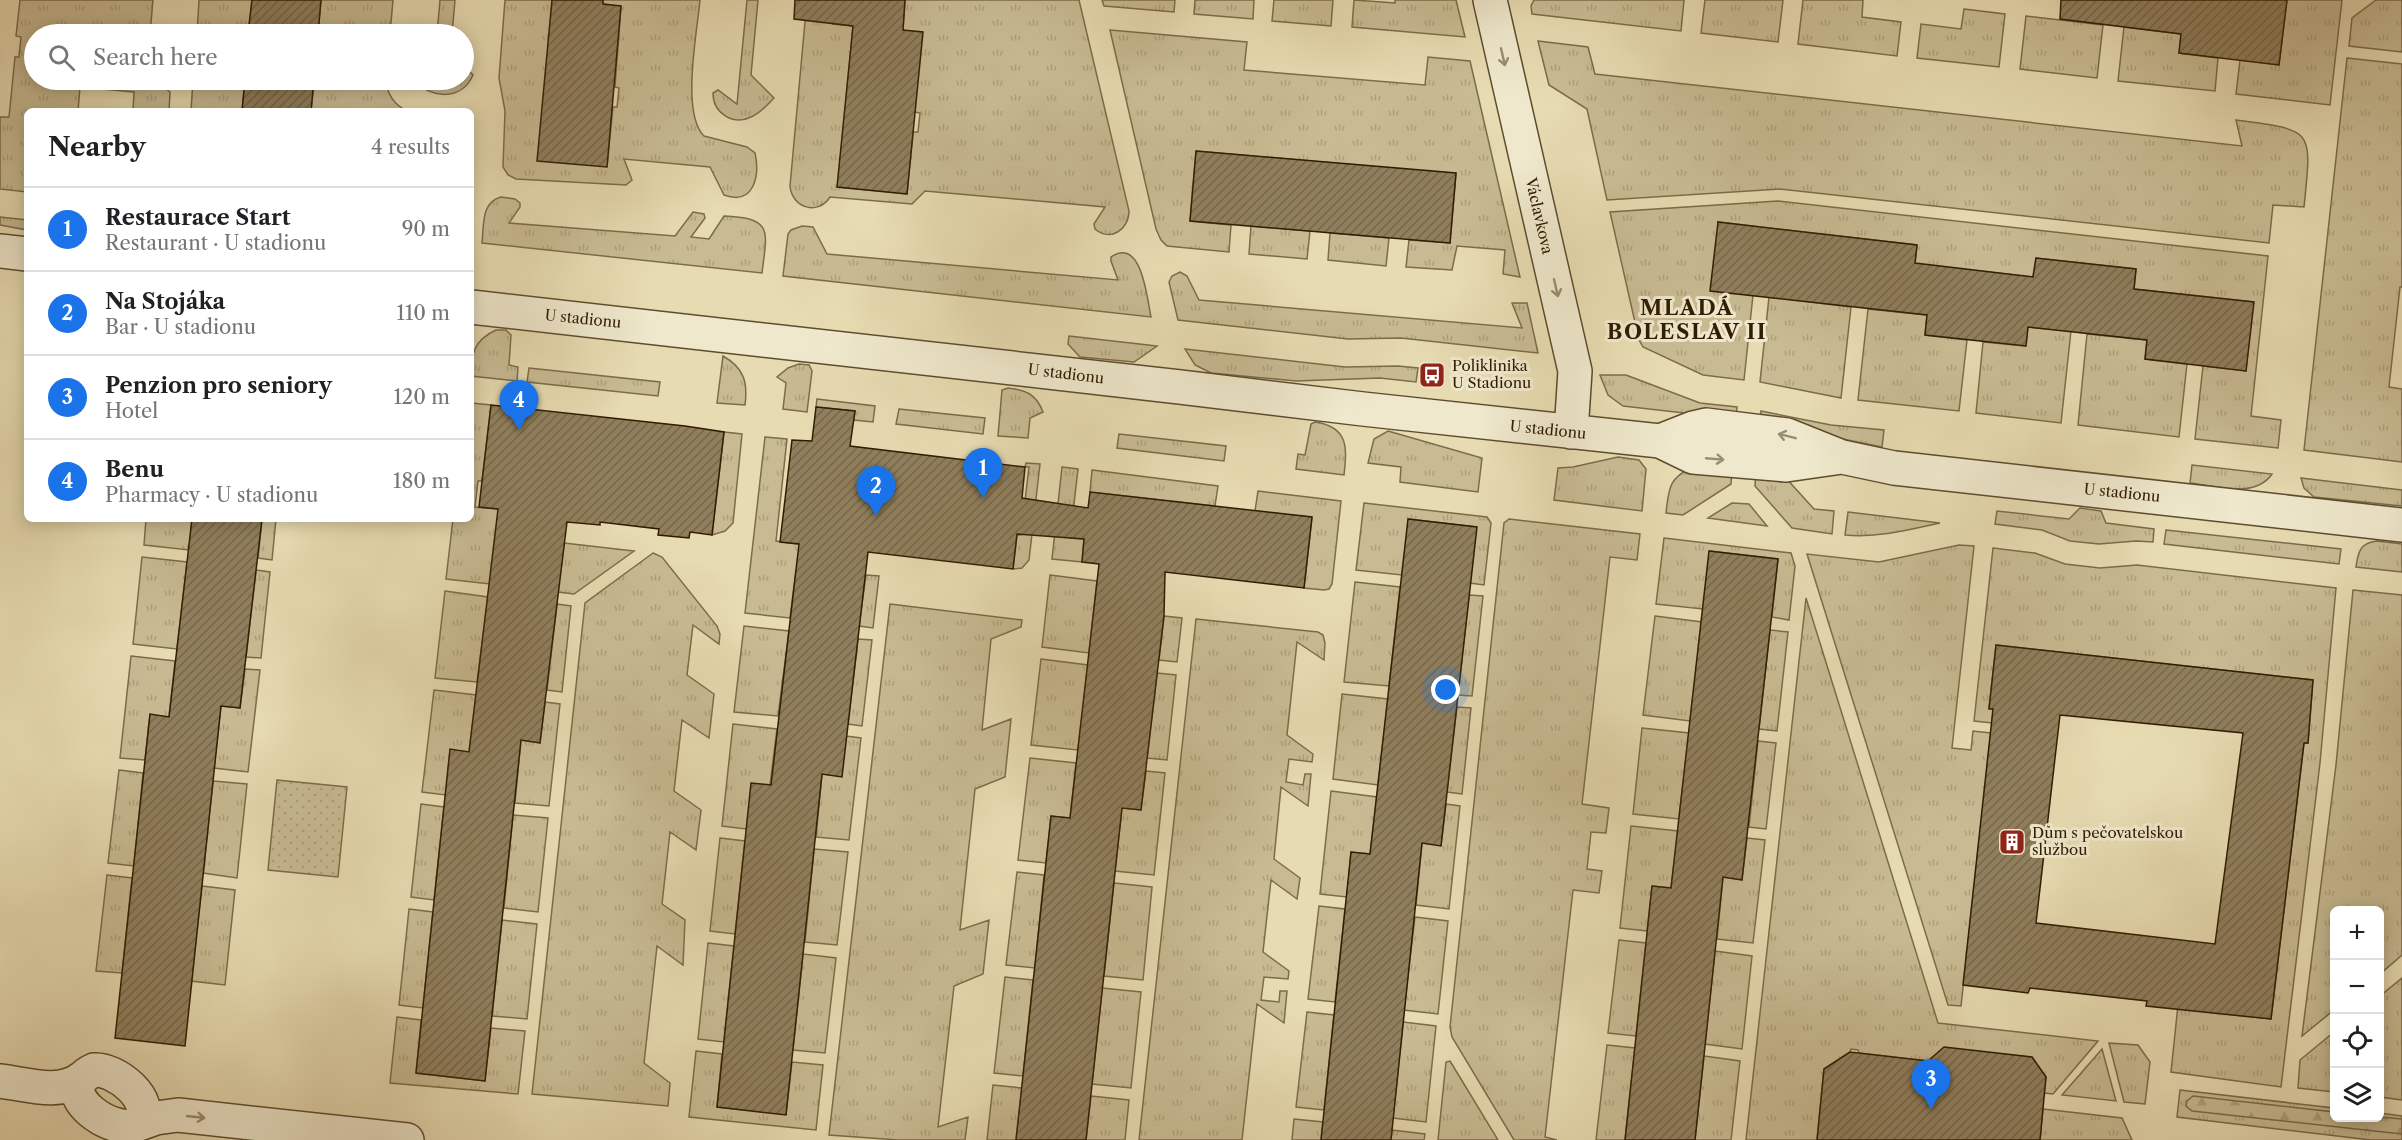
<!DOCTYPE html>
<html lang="en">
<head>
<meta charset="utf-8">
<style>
  :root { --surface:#fff; --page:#f6f6f6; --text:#202124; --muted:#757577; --line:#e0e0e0; --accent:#1a73e8 }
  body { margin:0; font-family:"Libre Caslon Text",serif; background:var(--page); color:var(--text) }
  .controls { position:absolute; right:18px; bottom:18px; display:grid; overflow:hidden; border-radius:9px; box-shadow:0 3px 15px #0003 }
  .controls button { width:54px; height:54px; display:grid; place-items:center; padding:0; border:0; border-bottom:2px solid var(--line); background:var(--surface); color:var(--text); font:30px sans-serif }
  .you { position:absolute; left:1446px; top:690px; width:21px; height:21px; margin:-15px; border:4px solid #fff; border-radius:50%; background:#1a73e8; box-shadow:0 0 0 9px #1a73e833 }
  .badge { display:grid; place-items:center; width:39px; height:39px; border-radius:50%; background:var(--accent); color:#fff; font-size:20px; font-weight:700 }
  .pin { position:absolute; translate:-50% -50px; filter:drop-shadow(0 2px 3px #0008) }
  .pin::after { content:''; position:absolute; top:32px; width:21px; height:18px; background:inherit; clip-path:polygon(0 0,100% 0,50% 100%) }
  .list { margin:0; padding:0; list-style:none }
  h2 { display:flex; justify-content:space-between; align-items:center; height:78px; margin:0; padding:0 24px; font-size:26px }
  h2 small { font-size:20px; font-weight:400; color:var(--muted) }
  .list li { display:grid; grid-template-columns:39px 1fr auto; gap:18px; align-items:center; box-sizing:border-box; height:84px; padding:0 24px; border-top:2px solid var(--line) }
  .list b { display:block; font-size:22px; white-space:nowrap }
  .list p { margin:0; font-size:20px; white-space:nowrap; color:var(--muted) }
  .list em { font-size:20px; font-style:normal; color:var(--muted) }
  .icon { flex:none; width:33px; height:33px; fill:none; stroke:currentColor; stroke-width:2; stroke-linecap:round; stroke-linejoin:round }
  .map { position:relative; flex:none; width:2402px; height:1140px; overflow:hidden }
  .search { position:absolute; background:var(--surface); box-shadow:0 3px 15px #0003; left:24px; top:24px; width:450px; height:66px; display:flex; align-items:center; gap:15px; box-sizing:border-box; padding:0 21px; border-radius:33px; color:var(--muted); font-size:22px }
  .panel { position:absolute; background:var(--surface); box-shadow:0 3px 15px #0003; left:24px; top:108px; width:450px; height:414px; border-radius:9px }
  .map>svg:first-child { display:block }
</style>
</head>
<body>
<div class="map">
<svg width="2402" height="1140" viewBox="0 0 2402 1140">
  <defs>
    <pattern id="grass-tufts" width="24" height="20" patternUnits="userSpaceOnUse" patternTransform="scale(1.5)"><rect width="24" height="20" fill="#c8bb93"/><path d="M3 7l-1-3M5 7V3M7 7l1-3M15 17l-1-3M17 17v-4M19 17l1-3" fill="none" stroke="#aca07d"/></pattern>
    <pattern id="forest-firs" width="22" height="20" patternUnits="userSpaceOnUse" patternTransform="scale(1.5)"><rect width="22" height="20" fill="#c8bb93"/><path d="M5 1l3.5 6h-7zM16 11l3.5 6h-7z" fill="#aca07d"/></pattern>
    <pattern id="park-dots" width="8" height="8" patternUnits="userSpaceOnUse" patternTransform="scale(1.5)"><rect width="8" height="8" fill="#c8bb93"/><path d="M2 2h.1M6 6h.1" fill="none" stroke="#aca07d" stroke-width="1.8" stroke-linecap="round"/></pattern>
    <pattern id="building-hatch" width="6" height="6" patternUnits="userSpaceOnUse" patternTransform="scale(1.5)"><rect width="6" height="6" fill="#907f5d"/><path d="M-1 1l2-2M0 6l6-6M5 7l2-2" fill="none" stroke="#76674b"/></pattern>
  </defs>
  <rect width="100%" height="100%" fill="#e7dbb1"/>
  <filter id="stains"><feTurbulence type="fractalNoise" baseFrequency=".00333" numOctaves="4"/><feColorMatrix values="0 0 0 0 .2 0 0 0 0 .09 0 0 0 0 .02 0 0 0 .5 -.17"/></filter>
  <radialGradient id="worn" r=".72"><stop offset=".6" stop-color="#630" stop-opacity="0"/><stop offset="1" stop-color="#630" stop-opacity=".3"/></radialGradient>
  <!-- grass -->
  <path fill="url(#grass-tufts)" stroke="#7c6c4a" stroke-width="1.5" d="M20,0h133l-3,34h-116v46h121l15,12 -1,19h-36l1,-19 -54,-5 -2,24h-51v81l-27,-3v-72h9l6,-60h4l2,-20 -5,-1z
    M199,0h53l-4,34h-51z
    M321,0h72l-3,34h-72z
    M440,0h15l-3,34h-15z
    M505,0h47l55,167 6,-60h4l2,-19 -4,-1 6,-80 -18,-3v-4h97c-3,33 -19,113 4,136l43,11 8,6c5,23 -1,53 -31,42l-14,-28 -86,-8 8,21 -6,5 -110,-6 -8,-4 -5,-8 2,-56 -6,-33z
    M747,0h11l-7,75 23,23c-7,7 -13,15 -23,19 -18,9 -38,-4 -38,-24l5,-3 19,14z
    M807,0h28l-2,24 20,2 -15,161 69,7 6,-62h5l2,-19 -5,-1 -12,-82 2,-30h174l50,211c0,19 -19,31 -34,18l-1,-5 11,-17 -180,-16 -13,13 -82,-7c-12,19 -38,11 -40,-11z
    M1102,0h73l-1,12 -70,-6z
    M1195,0h59l-1,19 -59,-5z
    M1274,0h59l-2,26 -59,-5z
    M1354,0l41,3v-3h61l9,37 -113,-10z
    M1534,0h150l-3,31 -149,-17 -1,-8z
    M1705,0h78l-5,42 -77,-9z
    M1803,0h60l-1,17 39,5 -4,34 -99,-12z
    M2287,0h55l-12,105 -94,-11 4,-34 39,5z
    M2376,0h26v52l-53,-6 3,-28z
    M1964,9l41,5 -6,53 -82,-9 4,-34 40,5z
    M2026,16l77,9 -6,53 -77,-9z
    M2124,27l57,7 -2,19 39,5 -3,33 -97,-10z
    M1110,30l137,12 -3,28 181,15 3,-28 42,4 50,216 -17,-3 2,-24 -48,-4 -5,24 -46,-3 3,-27 41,3 6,-69 -260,-23 -6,70 41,4 -2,27 -62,-6 -6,-6 -5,-11z
    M1538,41l50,6 7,27 647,72 -6,-26c79,10 76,9 68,87l-31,-2 -4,38 -489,-54 -173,11 -20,-91 -38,-24z
    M2347,58l55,6v223h-2l-11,100 13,2v73l-98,-12z
    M470,72l3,3c-11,26 -43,24 -59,5h34v2l6,-2h10v-5z
    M193,80h52l-3,31h-51z
    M319,80h67c1,14 7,24 21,31h-96l3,-30 4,1z
    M501,197l14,2 5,4v4l-11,16 166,13 18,-24 11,2 1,4 -14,19 18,2 15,-23c50,2 43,15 38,57l-280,-30c2,-18 -1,-41 19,-46z
    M1778,201l490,55 -17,160 30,4 -3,28 -83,-9 8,-73 43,5 7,-69 -119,-13 2,-20 -100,-11 -3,19 -118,-13 2,-19 -199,-23 35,73 -9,85 -41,-5 -60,-28 -4,-7 -29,-128z
    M0,217l27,3v10l-27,-5z
    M802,226l11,1 14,27 291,26 -7,-19v-4c31,-21 36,42 40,60l-368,-41 5,-42 3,-4z
    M1251,226l59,5 -3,28 -58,-5z
    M1330,233l59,5 -3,28 -58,-6z
    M1180,272l7,4 12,24 323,28 -10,-25h15l11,50 -137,-15 -53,1 -170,-19 -9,-38 3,-6z
    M1769,297l82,10 -10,91 -81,-16z
    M1868,309l59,6 -2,20 42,5 -8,71 -101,-11z
    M2028,327l43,4 -10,92 -85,-10 7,-71 42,4z
    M496,330h10l5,5 -2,30 9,2 -1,14 -46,-5c0,-22 3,-36 25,-46z
    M2087,334l60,6 -2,19 42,5 -8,73 -101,-12z
    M1069,336l88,10 -23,16 -54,-5 -12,-13z
    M1185,349l160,18 53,-1 20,2 -2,14 -36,-4 -84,3 -85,-8 -16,-8z
    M723,356c21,12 25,26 22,49l-28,-2z
    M799,364l10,1 3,6 -5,41 -24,-3 3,-26 -9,-6 11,-9z
    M529,368l131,14 -2,14 -131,-14z
    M1600,375h26l74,28 37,4 -1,12 -113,-13 -15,-11z
    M1008,388c18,2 28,6 35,24l-13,6 -2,20 -30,-2 4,-46z
    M817,399l58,7 -2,16 -19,-2 1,-9 -39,-4z
    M471,403l20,2 -9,76h-4l-3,26 32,3 -17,74 -44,-5 7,-60h18z
    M899,409l86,9 -2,16 -87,-10z
    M1761,411l70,14 53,5 -2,17 -122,-25z
    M1315,422c34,5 32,26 29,53l-48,-6 2,-15 7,1 6,-31z
    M1388,431l94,27 -4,34 -78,-10 1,-15 -33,-4 6,-24z
    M724,432l18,2 -9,89 -8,8 -13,4z
    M1119,434l107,12 -2,15 -107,-13z
    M765,437l22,2 -11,102 29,4 -9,26 -6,47 -45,-5z
    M1618,457l21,3 7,9 -4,42 -88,-11 4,-32 15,-1z
    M1026,463l14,1 -11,96 -7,8 -9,1 4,-34h4l8,-68h-4z
    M2192,465l80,9c-17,25 -57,12 -82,9z
    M1062,467l16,2 -8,69 14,1 -2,23 -30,-3z
    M1692,467l40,2 -1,15 -48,31 -17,-2c3,-24 2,-34 26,-46z
    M1092,470l126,16 -3,20 -125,-14z
    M1756,471l28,5 30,33 20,2 -2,23 -40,-6 -37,-42z
    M2301,478l101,12v16l-88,-9 -10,-9z
    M1258,491l83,10 -9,83 -3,5 -5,1 -20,-2 8,-70 -57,-7z
    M1364,503l123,14 4,6 -7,62 -14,-2 6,-56 -67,-8 -7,56 -46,-5z
    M1732,503l17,1 18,22 -59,-8z
    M2080,508l21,3 5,12 48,6 -1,13 -17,-1 -37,3 -29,-3 -28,-11 -47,-6 2,-13 72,8z
    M1848,512l92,11c-32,7 -61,15 -95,12z
    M146,519h46l-3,31 -45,-5z
    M262,519h14l-4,41 -14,-2z
    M1509,519l131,15 -3,26 -27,-3 -28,247 27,4 -3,25 -15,-1 -4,37 15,2 -3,22 -26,-3 -28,247 12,3h-43l-62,-103 -2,-10 54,-504z
    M2166,530l175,19 -2,15 -175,-20z
    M1664,538l127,15 4,13 -6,54 -17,-3 6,-58 -68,-8 -7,58 -47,-5z
    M2377,541l25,3v28l-46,-5c2,-15 4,-24 21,-26z
    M564,543l70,8 -60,43 -16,-2z
    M1959,545l15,1 -22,202 19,2 2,-19 18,2 -30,273 -13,-1 -141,-451 72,8z
    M1993,548l42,5 30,11 35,4 37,-3 199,23 -16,175 -39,324 -110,-15 7,-67 29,7 64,7 33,-276h4l5,-63 -317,-35 -7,63 4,1 -1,14 -18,-2z
    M653,553l9,4 55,69 3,8 -1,10 -26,-19 -6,50 27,19 -5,44 -27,-18 -8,71 27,19 -5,40 -26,-18 -8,72 23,16 -2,45 -26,-19 -13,117 26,20 -2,23 -136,-12 53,-491z
    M142,557l45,5 -10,87 -44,-5z
    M256,570l14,2 -9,86 -15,-1z
    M866,575l13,1 -6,52 -14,-2z
    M1050,575l47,6 -8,72 -47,-6z
    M1355,582l45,5 -11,99 -45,-4z
    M2353,590l49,5v360l-22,19v-64h-46v100l-32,26 34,-271z
    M445,591l43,6 -11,85 -42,-4z
    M1469,595l14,1 -11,100 -14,-1z
    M1806,598l132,425 160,18 -45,53 -9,-1 2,-16 -14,-20 -104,4 -69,-8 -1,-3 -7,-1 -1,3 -26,17 -7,71h-71z
    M557,604l14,2 -9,86 -15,-2z
    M890,604l132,16 -1,7 -30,12 -9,91 29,-11 -6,58 -30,12 -15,141 29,-10 -6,54 -29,12 -16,141 30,-10 -3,23h-67l-69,-5z
    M1164,616l18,2 -5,44 -18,-2z
    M1655,616l47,6 -12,99 -47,-6z
    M1196,619l122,13 5,3 2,8 -1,17 -27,-18 -10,93 26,19 -1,8 -23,-3 -3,23 17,3 2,-11h6l-3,32 -27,-19 -7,72 26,19 -3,21 -26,-19 -8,72 26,19 -1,8 -24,-2 -3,23 18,2 1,-11h7l-3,32 -27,-19 -15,136h-103z
    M744,626l45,5 -11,85 -44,-4z
    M1770,630l18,2 -11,99 -18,-2z
    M858,639l14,1 -10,86 -14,-2z
    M131,656l44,5 -6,56 -19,-2 -5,45 -25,-2z
    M1041,659l47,6 -10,85 -47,-5z
    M245,669l15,1 -12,102 -34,-4 7,-62 19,2z
    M1157,673l19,2 -9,85 -20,-2z
    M434,690l42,5 -7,57 -19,-2 -4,45 -24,-3z
    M1342,694l46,5 -10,86 -45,-6z
    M545,702l15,2 -11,102 -34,-3 6,-63 19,3z
    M1457,707l14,1 -9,86 -15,-2z
    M733,724l44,5 -7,56 -24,44 -24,-3z
    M1642,728l47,5 -10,86 -46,-5z
    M846,736l15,2 -12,102 -33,-3 6,-63 19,2z
    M1758,741l18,2 -10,86 -17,-2z
    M1030,758l46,5 -6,55 -19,-2 -5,47 -28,-3z
    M119,770l24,3 -9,93 -26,-3z
    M1146,771l19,2 -11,102 -39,-4 7,-63 19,2z
    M213,781l34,3 -10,94 -34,-5z
    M1331,791l46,6 -7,57 -19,-2 -4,45 -27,-3z
    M421,804l23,3 -10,93 -23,-3z
    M1446,804l14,2 -11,103 -33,-4 6,-62 19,2z
    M513,815l35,3 -10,94 -34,-4z
    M1631,826l47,5 -7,57 -19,-2 -5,45 -27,-3z
    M720,838l25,3 -10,93 -25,-3z
    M1747,838l18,2 -12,103 -36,-4 6,-62 19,3z
    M814,849l34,3 -11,93 -32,-3z
    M1017,872l27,3 -9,93 -29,-3z
    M107,875l25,3 -10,95 -26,-2z
    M1114,883l38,4 -9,93 -39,-4z
    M202,886l33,4 -10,95 -34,-4z
    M1319,906l26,3 -10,93 -27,-3z
    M409,909l24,3 -10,96 -24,-3z
    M1415,917l33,4 -10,93 -34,-4z
    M502,920l35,4 -10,95 -35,-3z
    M1619,940l27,3 -10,93 -28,-3z
    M708,943l26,3 -10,96 -26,-3z
    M1715,951l37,5 -10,93 -37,-5z
    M803,954l33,4 -11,95 -32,-3z
    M1005,977l28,3 -10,96 -29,-3z
    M2402,978v122l-22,-3v-101z
    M1102,988l39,4 -10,96 -39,-4z
    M1307,1012l27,3 -10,95 -28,-3z
    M397,1017l24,3 -5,53 69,8 6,-53 34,3 -7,63 -128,-11z
    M1403,1022l33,4 -10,96 -33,-4z
    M2334,1032v60l-36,-4 2,-28z
    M2109,1043l29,2 12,17 -5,42 -21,-2z
    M1607,1045l28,3 -10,92h-29z
    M2102,1049l14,52 -54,-6z
    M696,1051l26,3 -5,53 69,7 6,-52 31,3 -7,65 -127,-13z
    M1704,1056l36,5 -9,79h-36z
    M1450,1061l48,79h-60l8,-78z
    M993,1085l29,3 -6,52h-29z
    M2180,1090l154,18v10h46v-5l22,3v24h-31l-194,-23z
    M1091,1096l38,4 -4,40h-39z
    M2043,1109l79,9 10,22h-92z
    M1294,1119l29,3 -2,18h-29z
    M1392,1130l33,4 -1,6h-33z"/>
  <!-- forest -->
  <path fill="url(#forest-firs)" stroke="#7c6c4a" stroke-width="1.5" d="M2193,1096l141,16v6l46,-1 22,2v15l-210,-23 -6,-5 1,-5z"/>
  <!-- park -->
  <path fill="url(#park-dots)" stroke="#7c6c4a" stroke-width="1.5" d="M277,780l70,7 -9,90 -70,-7z"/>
  <!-- building -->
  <path fill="url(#building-hatch)" stroke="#311c02" stroke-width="1.5" fill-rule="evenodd" d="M252,0h69l-3,34h-70z
    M552,0h51v4l18,2 -14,161 -70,-6z
    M795,0h110l-2,30 20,2 -16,162 -70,-7 16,-161 -59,-7z
    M2061,0h226l-8,65 -100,-12 2,-19 -121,-15z
    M245,80h69l-3,31h-69z
    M1196,151l260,22 -6,70 -260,-22z
    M1718,222l199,23 -2,18 118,14 3,-19 100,11 -2,20 120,13 -8,69 -101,-12 2,-19 -119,-13 -2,19 -101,-11 2,-20 -217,-24z
    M491,405l194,21 39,6 -12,103 -22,-3 -1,6 -31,-3 1,-6 -59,-7v3l-33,-3 -27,221 -19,-3 -36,341 -69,-8 34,-324 19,3 29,-243 -19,-2z
    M816,407l39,4 -5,35 175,21 -3,31 66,10 2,-16 222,25 -8,71 -139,-16 -1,44 -23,194 -19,-2 -36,332h-70l35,-324 19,2 29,-254 -17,-2 2,-23 -67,-5 -4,35 -145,-17 -26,225 -20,-3 -36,341 -69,-8 34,-324 20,2 28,-241 -19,-2 12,-102 20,1z
    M192,519h70l-22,189 -19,-2 -36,340 -70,-8 35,-324 19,3z
    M1408,519l69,8 -36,319 -19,-3 -31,297h-70l30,-288 19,2z
    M1709,551l69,8 -36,321 -19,-3 -28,263h-70l27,-254 19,2z
    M1996,645l317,35 -5,63h-4l-33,276 -125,-13 1,-5 -117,-13 -2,5 -65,-8 30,-276h-4zM2060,715l183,18 -28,211 -179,-21z
    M1944,1047l88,10 14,20 -6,63h-223l7,-71 26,-17 78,9z"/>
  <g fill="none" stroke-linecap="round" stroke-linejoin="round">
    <defs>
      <path id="street" d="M1490,0l85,371 -4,61
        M0,251l27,3
        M471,307l709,80 183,22 297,32 33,16 93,8 56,-8
        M1660,441l33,-13 13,-3 81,10 55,22 52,11 508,57
        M94,1070c21,-2 62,30 46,53 -22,17 -94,-31 -46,-53z
        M0,1081c26,3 60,15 82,-3
        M139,1124l17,-6 22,-3 229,25"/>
    </defs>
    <!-- street casing -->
    <use href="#street" stroke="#5e4c2e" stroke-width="36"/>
    <!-- street -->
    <use href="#street" stroke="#efe8cc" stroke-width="33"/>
  </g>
  <!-- one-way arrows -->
  <defs><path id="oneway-shaft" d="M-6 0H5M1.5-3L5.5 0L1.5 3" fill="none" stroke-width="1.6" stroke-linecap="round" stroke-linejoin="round" transform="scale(1.5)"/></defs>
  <g stroke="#9a8c71">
    <use href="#oneway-shaft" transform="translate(1503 57) rotate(77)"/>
    <use href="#oneway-shaft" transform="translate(1556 288) rotate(77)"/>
    <use href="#oneway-shaft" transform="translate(1787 436) rotate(-166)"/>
    <use href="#oneway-shaft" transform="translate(1715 459) rotate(5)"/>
    <use href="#oneway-shaft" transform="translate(196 1117) rotate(6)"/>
  </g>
  <!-- icons -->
  <defs>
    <symbol id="bus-square" viewBox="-11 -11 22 22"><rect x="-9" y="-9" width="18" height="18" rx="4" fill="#8f2418" stroke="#efe8cc"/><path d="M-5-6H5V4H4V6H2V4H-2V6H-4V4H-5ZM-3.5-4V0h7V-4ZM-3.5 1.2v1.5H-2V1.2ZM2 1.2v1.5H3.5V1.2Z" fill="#fff"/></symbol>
    <symbol id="building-square" viewBox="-11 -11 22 22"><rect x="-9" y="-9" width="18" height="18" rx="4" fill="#8f2418" stroke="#efe8cc"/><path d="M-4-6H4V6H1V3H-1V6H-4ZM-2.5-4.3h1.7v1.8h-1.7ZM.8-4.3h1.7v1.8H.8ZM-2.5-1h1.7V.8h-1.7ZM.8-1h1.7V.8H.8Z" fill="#fff"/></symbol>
  </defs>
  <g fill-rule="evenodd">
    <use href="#bus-square" x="1417" y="360" width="30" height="30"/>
    <use href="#building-square" x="1997" y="827" width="30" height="30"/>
  </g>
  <g text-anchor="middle" stroke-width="6" stroke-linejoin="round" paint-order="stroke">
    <!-- street labels -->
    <g font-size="15" fill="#311c02" stroke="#efe8cc">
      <text transform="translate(1539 216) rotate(77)" y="5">Václavkova</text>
      <text transform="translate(583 319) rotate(6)" y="5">U stadionu</text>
      <text transform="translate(1066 374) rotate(7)" y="5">U stadionu</text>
      <text transform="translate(1548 430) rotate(6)" y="5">U stadionu</text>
      <text transform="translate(2122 493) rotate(6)" y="5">U stadionu</text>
    </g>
    <!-- poi labels -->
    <g font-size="15" fill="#311c02" stroke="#efe8cc" text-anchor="start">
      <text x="1452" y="371">Poliklinika<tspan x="1452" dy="17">U Stadionu</tspan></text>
      <text x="2032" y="838">Dům s pečovatelskou<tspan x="2032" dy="17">službou</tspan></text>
    </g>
    <!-- district labels -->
    <g font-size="21" font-weight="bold" letter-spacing="1.5" fill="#311c02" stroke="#efe8cc">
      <text x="1687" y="315">MLADÁ<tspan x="1687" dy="24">BOLESLAV II</tspan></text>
    </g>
  </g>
  <rect width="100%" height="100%" filter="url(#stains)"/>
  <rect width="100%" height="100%" fill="url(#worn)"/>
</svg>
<div class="controls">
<button>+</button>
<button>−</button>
<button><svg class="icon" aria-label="locate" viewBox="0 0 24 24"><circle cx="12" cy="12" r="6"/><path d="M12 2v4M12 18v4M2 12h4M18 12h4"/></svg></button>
<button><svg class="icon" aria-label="layers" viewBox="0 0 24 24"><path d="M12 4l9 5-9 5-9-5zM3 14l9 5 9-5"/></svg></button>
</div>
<div class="you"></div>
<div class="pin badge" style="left:983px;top:498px">1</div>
<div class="pin badge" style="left:876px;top:516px">2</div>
<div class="pin badge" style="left:1931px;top:1109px">3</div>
<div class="pin badge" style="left:519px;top:430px">4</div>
<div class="search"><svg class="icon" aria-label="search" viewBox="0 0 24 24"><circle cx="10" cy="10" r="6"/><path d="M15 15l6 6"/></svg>Search here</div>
<section class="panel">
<h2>Nearby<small>4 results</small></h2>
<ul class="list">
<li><span class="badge">1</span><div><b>Restaurace Start</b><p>Restaurant · U stadionu</p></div><em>90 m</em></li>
<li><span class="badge">2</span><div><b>Na Stojáka</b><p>Bar · U stadionu</p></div><em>110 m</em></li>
<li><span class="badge">3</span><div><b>Penzion pro seniory</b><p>Hotel</p></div><em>120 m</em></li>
<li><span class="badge">4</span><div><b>Benu</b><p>Pharmacy · U stadionu</p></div><em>180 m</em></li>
</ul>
</section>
</div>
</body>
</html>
